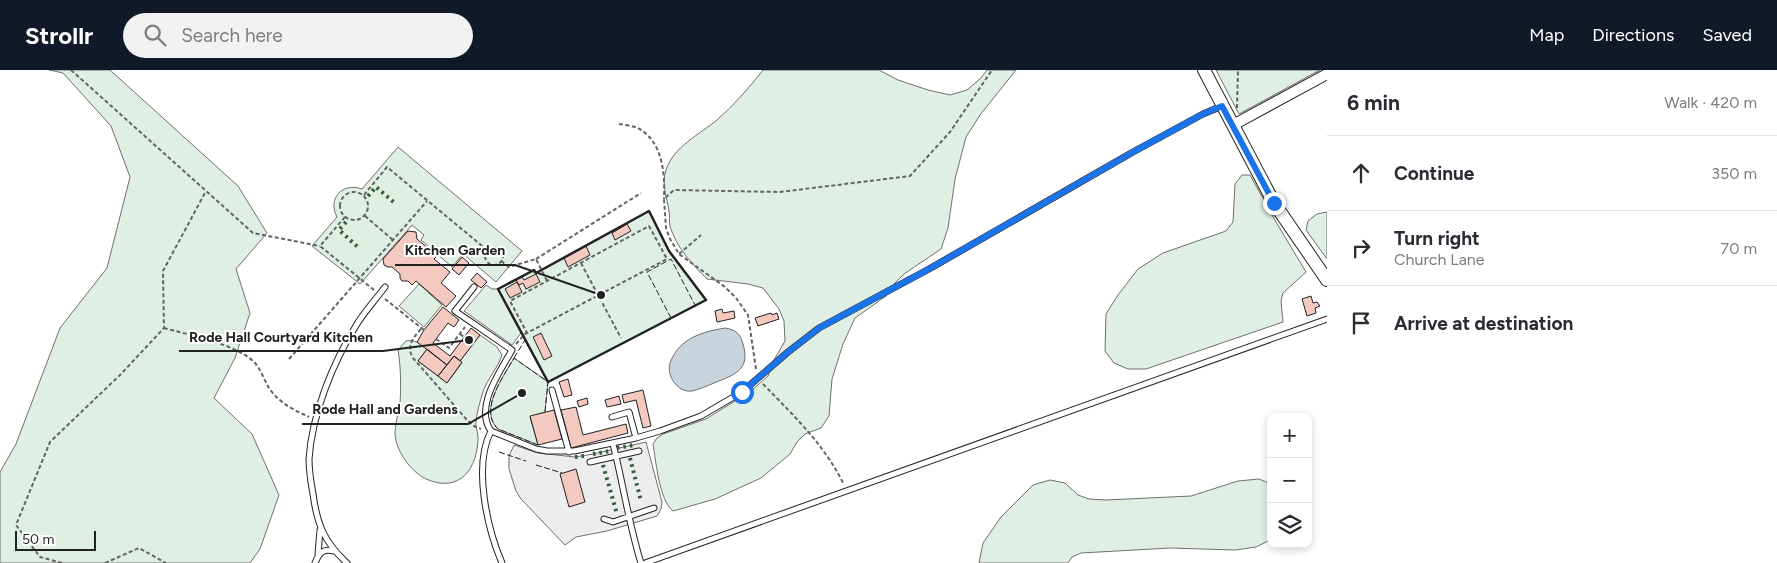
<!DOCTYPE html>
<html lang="en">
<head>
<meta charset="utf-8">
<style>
  :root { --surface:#fff; --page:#f2f2f3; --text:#2b2b33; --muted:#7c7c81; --line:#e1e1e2; --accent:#111827 }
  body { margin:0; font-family:Figtree,sans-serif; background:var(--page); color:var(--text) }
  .controls { position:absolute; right:15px; bottom:15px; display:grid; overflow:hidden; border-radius:10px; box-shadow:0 2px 8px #0003 }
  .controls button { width:45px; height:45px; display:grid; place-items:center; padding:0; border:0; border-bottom:1px solid var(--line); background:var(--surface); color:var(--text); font:25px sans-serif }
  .scale { position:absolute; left:15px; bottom:12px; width:81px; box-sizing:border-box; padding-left:5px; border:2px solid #222; border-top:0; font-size:14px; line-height:18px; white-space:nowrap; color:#222; -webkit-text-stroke:4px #fff; paint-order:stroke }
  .stop { position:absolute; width:15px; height:15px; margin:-11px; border:4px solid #1a73e8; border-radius:50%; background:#fff }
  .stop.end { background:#1a73e8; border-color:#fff; box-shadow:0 1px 5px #0008 }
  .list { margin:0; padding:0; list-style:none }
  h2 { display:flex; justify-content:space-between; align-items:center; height:65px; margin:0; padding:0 20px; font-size:21px }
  h2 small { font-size:16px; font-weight:400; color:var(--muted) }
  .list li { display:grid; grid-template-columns:32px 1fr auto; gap:15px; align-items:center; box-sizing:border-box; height:75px; padding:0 20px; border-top:1px solid var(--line) }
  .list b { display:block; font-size:19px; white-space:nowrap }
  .list p { margin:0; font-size:16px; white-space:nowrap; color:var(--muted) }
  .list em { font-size:16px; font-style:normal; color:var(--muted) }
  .icon { flex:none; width:28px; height:28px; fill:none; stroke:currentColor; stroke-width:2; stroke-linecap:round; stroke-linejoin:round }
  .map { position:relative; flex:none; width:1327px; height:493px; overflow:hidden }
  header { display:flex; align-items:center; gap:30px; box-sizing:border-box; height:70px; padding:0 25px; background:var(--accent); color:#fff }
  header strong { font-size:24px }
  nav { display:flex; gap:28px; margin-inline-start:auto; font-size:18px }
  .search { width:350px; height:45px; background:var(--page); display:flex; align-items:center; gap:12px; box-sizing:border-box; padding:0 18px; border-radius:28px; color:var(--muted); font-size:19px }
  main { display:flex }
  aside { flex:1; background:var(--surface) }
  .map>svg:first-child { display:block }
</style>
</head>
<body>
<header>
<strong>Strollr</strong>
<div class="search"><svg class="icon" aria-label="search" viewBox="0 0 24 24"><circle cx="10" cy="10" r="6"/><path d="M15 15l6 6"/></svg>Search here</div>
<nav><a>Map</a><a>Directions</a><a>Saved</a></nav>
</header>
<main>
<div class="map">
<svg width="1327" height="493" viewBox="0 0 1327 493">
  <rect width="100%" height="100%" fill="#fff"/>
  <!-- green -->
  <path fill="#e0efe3" stroke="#6f6f6f" d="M49,0h61l128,116 29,47 -31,36 14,44 -15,45 -21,40 38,36 27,61 -19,54 -10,14h-250v-91l16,-28 44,-116 47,-60 23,-91 -19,-51 -48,-53z
    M763,0h116l19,10 30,10 22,5 17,-5 14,-12 6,-8h29l-36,45 -14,22 -11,42 -7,49 -7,21 -37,25 -11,11 -7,11 -31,22 -12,26 -11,35 -3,37 -8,12 -16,6 -8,8 -7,12 -29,24 -46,21 -42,12c-14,-11 -17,-50 -20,-67l4,-6 6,-4 43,-15 45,-28 17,-15 6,-16 11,-19 -1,-20 -5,-12 -16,-21 -15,-4 -41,-5c-15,-15 -31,-32 -37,-53 -1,-5 0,-10 -1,-15 -2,-14 -8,-27 -3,-41 7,-23 34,-36 51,-50 17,-15 32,-32 46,-50z
    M1216,0h104l-81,44z
    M398,77l124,104 -26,31 -33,-28 -11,13 -31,-27 3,-5 -12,-10 -52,59 -48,-38 25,-29c-10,-19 6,-35 25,-28z
    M1242,105h8l26,47 30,50 -23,21 -2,8 2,21 -137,47h-18l-14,-6 -9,-12 1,-37 12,-19 20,-26 25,-16 63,-22 7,-9 2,-38z
    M649,141l20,40 37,49 -158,82 -3,30 -15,5 8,28 -40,-16c-20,-19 6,-53 16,-71l33,23 -26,-48 -9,12 -48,-34 22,-26 6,4h6l36,-19 2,3z
    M1327,142v47l-21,-29 2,-9 9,-7z
    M419,214l23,21 -18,22 -25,-21z
    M480,265l17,12 5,8c-4,13 -15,24 -19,37 -3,9 -6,20 -7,30 -1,5 2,9 2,15 0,31 -18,57 -52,42 -14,-7 -26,-23 -30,-38 -3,-11 2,-26 4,-37 1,-18 1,-36 -2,-54l8,-9c9,-2 14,3 21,8l-9,12 29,22 15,-20 -2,-2z
    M1259,409l12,5v54l-3,3 -12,6 -21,3 -65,-2 -89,5 -9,4 -4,6h-89l4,-20 18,-26 32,-32 17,-5 15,3 13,12 11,4 17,1 85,-4 47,-15z"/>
  <!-- parking -->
  <path fill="#ededed" stroke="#6f6f6f" d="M646,372l16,60 -1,7 -4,7 -50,15 -31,6 -11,8 -44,-46 -5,-8 -7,-22v-13l5,-11 24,8 37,4 18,-3z"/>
  <!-- water -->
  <path fill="#c7d3dd" stroke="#6f6f6f" d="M725,258c11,2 15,5 18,16 8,26 -9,31 -29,39 -7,3 -14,6 -22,8 -14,2 -26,-15 -22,-28 1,-4 5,-10 7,-13 12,-15 31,-19 48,-22z"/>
  <!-- building -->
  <path fill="#f3c9c0" stroke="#222" d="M627,154l4,7 -16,9 -3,-7z
    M408,161l8,1 1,7 20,17 -3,3 16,13 -9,11 15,13 -10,11 -30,-26 -4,4 -4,-4h-6l-2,-3v-4l-8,-7h-4l-4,-2 -1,-6z
    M586,176l4,9 -22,12 -4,-9z
    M462,187l7,6 -10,12 -7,-6z
    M477,203l10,9 -6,6 -10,-8z
    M536,204l4,8 -14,7 -3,-6 -4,2 -3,-5 6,-3 2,3z
    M517,212l5,10 -12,6 -5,-9z
    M1311,226l2,7 4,-1 3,4 -5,2 1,5 -9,3 -5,-17z
    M443,237l16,13 -5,7 -6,-4 -15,20 17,13 21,-28 9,7 -20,26 -6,-5 -7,9 -30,-23 7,-12z
    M722,239l1,4 11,-2 1,7 -18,4 -2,-11z
    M771,243l1,2 5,-2 2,6 -21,7 -3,-8z
    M541,263l11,23 -8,4 -11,-23z
    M427,279l20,16 -9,11 -20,-15z
    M454,286l8,6 -15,21 -9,-7z
    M568,309l4,16 -8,2 -5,-15z
    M643,320l8,36 -8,2 -7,-28 -12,3 -2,-8z
    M619,326l2,8 -14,3 -2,-7z
    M587,328l1,6 -9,3 -2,-6z
    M576,337l7,28 43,-11 2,9 -57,15 -10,-38z
    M554,340l8,29 -24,6 -8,-29z
    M576,399l9,33 -16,5 -9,-33z"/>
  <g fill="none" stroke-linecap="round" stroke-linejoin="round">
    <defs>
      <path id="service" d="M474,217l-19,24 57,39c-12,22 -38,57 -21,81l45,18 11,2h27l62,-13 24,-7 41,-15 41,-24 46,-40 31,-24 110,-59 204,-117 70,-38 19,-8
        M552,320l17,62
        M612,347l17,-5 7,26
        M491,361c-18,35 -4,97 11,132
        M613,374c10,39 16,81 28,119
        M590,392l49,-11
        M604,449l9,3 41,-14
        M318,484l2,-24
        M315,493c4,-10 8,-15 19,-12
        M347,493c-23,-21 -30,-39 -34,-69 -2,-11 -4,-23 -4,-35 3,-45 24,-97 48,-135 8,-13 19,-25 28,-37
        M645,493l682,-244"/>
      <path id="minor" d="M1233,55l94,-51"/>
      <path id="tertiary" d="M1204,0l70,133 53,77"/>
    </defs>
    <!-- service casing -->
    <use href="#service" stroke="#222" stroke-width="7"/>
    <!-- minor casing -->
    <use href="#minor" stroke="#222" stroke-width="12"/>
    <!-- tertiary casing -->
    <use href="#tertiary" stroke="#222" stroke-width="14"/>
    <!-- path -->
    <path stroke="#646464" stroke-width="2" stroke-dasharray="4 2.5" stroke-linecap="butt" d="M71,0l182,163 67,13
      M1237,38l1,-38
      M619,54c6,1 14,2 19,4 25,14 27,45 26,71
      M340 136a14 14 0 1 1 28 0a14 14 0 1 1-28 0Z
      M364,125l23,-28 100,83
      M365,146l28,24
      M345,147l-25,29 54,44
      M485 186a9 9 0 1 1 18 0a9 9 0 1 1-18 0Z
      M679,184l22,-19
      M536,189l105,-66
      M501,191l8,6 27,-8 11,22
      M581,193l40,75
      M385,229l39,31
      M164,258c25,7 72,16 90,34 7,7 10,18 15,26 10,15 25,22 40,29
      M421,259c-8,9 -15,17 -8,29l54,62 7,6 7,3
      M460,264l4,3
      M436,269l13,9 16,-21
      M516,274l9,-10 142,-75 -18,-33 -139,75 17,32
      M289,289l138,-158
      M756,299l-8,-54 -12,-17 -11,-11 -46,-33 -9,-15 -4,-11 -2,-29 10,-9 106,2 130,-16 40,-44 42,-62
      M763,314c30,31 62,61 81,101
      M62,493l-22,-6 -24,-32 34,-83 71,-68 43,-46 -1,-57 43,-80
      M105,493l34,-15 27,15"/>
    <!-- service -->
    <use href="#service" stroke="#fff" stroke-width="5"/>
    <!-- minor -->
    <use href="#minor" stroke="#fff" stroke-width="10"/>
    <!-- tertiary -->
    <use href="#tertiary" stroke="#fff" stroke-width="12"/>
    <!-- hedge -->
    <path stroke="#2f5e38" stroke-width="4" stroke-dasharray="2.5 4" stroke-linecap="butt" d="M368,126l8,-9 20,17
      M346,152l-7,8 20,18
      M617,378l17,-3
      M593,384l17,-3
      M575,387l9,-1
      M630,388l11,43
      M603,395l14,49"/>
    <!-- fence -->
    <path stroke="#222" stroke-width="1" stroke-dasharray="6 2.5" stroke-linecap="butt" d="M671,248l-24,-46 24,-13 24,46
      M514,288l11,-18
      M538,375l-40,-16c-20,-19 6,-53 16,-71l34,24 -3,30
      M499,382l27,9
      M536,395l26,8"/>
    <!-- wall -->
    <path stroke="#222" stroke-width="2.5" d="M649,141l20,40 37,49 -158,82 -50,-93 36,-19 2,3z"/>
  </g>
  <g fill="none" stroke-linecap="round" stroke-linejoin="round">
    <!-- route -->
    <path stroke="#1a73e8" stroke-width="6" d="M742,322l46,-40 31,-24 110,-59 204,-117 70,-38 19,-8 52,97"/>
  </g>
  <!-- callouts -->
  <path fill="none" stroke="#222" stroke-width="2" d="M601 225L515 195H395M469 270L383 281H179M522 323L468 354H302"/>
  <g fill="#222" stroke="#fff" stroke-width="2">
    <circle cx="601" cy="225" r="5"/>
    <circle cx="469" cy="270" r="5"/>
    <circle cx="522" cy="323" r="5"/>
  </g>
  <g font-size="14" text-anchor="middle" font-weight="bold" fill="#222" stroke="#fff" stroke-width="4" stroke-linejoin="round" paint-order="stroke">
    <text x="455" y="185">Kitchen Garden</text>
    <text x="281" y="272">Rode Hall Courtyard Kitchen</text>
    <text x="385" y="344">Rode Hall and Gardens</text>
  </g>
</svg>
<div class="controls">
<button>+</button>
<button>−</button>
<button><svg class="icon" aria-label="layers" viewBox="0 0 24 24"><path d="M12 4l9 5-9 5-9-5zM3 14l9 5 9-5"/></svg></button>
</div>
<div class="scale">50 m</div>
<div class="stop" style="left:742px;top:322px"></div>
<div class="stop end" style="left:1274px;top:133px"></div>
</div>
<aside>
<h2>6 min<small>Walk · 420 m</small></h2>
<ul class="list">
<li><svg class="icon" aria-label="ahead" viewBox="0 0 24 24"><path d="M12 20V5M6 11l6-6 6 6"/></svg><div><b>Continue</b></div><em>350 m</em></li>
<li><svg class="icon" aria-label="right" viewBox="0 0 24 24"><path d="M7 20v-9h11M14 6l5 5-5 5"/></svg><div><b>Turn right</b><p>Church Lane</p></div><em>70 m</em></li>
<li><svg class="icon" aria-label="arrive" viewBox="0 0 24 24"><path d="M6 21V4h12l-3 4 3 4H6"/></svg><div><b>Arrive at destination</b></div></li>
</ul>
</aside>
</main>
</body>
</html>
